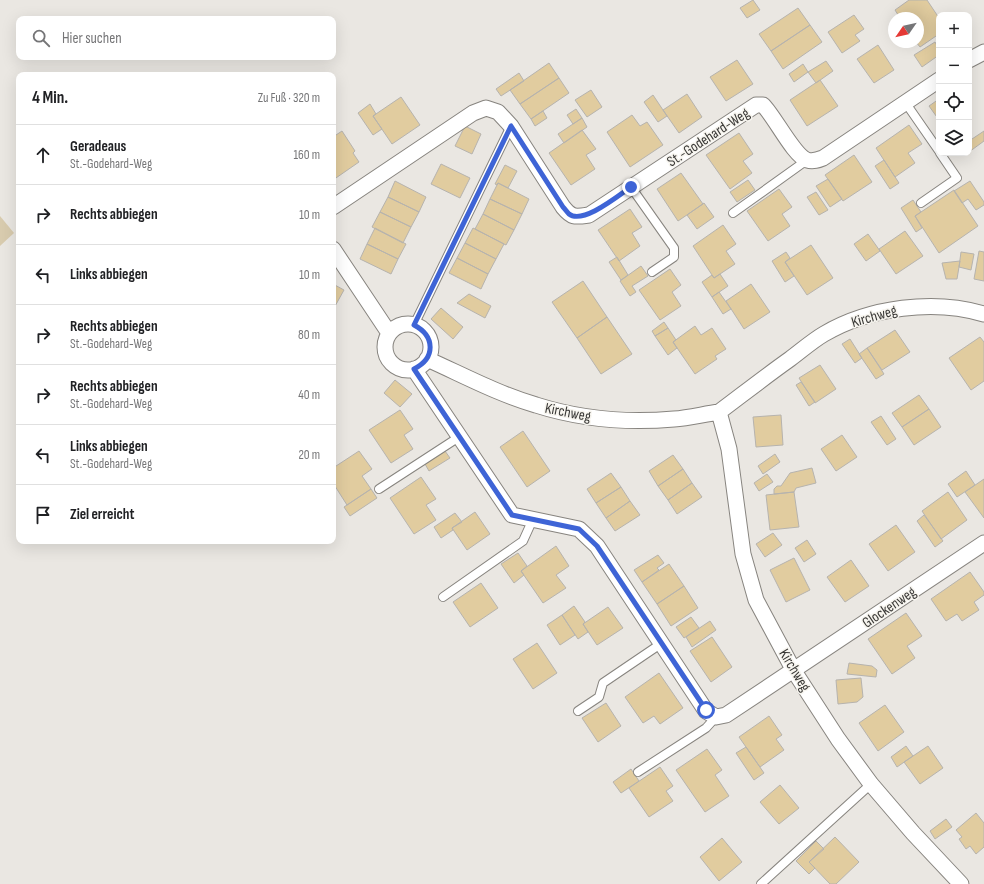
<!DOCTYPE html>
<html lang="de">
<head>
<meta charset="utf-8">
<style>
  :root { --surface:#fff; --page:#f2f2f2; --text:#202124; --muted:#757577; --line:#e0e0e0 }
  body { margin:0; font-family:"Sofia Sans Condensed",sans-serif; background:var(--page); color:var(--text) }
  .controls { position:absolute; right:12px; top:12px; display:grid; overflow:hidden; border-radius:8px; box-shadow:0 4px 16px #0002 }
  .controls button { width:36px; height:36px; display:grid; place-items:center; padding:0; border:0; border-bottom:1px solid var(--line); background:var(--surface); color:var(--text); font:20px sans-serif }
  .compass { position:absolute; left:888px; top:12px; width:36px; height:36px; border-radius:50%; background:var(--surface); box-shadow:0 4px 16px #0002; rotate:236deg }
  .stop { position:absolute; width:12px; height:12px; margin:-9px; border:3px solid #3e64d6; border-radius:50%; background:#fff }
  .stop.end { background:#3e64d6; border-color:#fff; box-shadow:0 1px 4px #0008 }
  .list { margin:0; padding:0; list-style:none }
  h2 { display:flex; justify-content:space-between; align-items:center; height:52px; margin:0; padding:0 16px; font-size:17px }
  h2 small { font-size:13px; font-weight:400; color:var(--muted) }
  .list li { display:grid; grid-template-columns:26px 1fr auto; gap:12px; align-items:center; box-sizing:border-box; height:60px; padding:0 16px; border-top:1px solid var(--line) }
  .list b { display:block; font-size:15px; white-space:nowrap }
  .list p { margin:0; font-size:13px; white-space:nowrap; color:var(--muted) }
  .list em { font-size:13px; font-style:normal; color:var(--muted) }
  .icon { flex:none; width:22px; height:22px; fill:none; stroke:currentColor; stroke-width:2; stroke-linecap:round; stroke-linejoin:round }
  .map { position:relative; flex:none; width:984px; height:884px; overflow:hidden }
  .search { position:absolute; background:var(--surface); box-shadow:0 4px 16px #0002; left:16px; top:16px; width:320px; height:44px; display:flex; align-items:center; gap:10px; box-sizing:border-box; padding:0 14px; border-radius:8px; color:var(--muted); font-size:15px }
  .panel { position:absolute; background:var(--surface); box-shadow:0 4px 16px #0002; left:16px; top:72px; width:320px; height:472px; border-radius:8px }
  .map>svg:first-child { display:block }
</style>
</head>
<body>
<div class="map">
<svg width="984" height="884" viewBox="0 0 984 884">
  <rect width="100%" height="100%" fill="#eae7e2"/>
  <!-- green -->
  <path fill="#d8cbae" d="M0,216l14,17 -14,13z"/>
  <!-- building -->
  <path fill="#e1cc9f" stroke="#b6b3ae" d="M753,0l7,10 -13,8 -7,-10z
    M909,0h18l12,18v16l-19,13 -4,-5h2v-24h-18l-5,-8z
    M798,8l12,17 -39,26 -12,-17z
    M854,15l10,14 -9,6 5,6 -18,12 -14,-21z
    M810,25l12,17 -39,27 -12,-18z
    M935,42l4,7v6l-17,12 -8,-12z
    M878,45l16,25 -20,13 -17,-24z
    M737,60l16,24 -27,17 -16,-24z
    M826,61l7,10 -17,12 -8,-11z
    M549,63l10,15 -39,26 -10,-14z
    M803,64l5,8 -14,10 -5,-8z
    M519,73l5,8 -23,15 -5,-7z
    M559,78l10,15 -38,26 -11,-15z
    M820,80l18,26 -31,20 -17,-26z
    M591,90l11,17 -15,10 -12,-17z
    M687,94l15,23 -23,16 -16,-23z
    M653,95l14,21 -9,6 -14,-20z
    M401,97l19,28 -28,19 -19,-28z
    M939,99v21l-10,-14z
    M370,104l6,10 -3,2 9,13 -9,6 -15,-22z
    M576,109l6,9 -9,6 -6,-9z
    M543,111l4,7 -12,8 -4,-7z
    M632,115l8,11 7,-4 16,23 -33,22 -23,-35z
    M582,118l5,9 -23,16 -6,-9z
    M909,125l13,19 -14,9 7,10 -20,14 -19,-29z
    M465,126l16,8 -9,20 -17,-8z
    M582,130l14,19 -10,6 9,14 -24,16 -22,-32z
    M342,131l13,20 -2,2 6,9 -26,18v-43z
    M984,131v10l-15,11v-11z
    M739,133l14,21 -10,7 9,12 -22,16 -24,-34z
    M854,155l18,27 -29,19 -18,-26z
    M884,160l15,23 -9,6 -15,-23z
    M441,164l29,14 -10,20 -29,-14z
    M505,165l12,6 -9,17 -10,-5 -1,2 -2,-1z
    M681,173l22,31 -25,17 -21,-32z
    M828,179l14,20 -12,8 -14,-21z
    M748,180l7,10 -18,12 -7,-10z
    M395,181l31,16 -7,15 -31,-15z
    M970,181l14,21v3l-8,5 -8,-11 -6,4 -8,-12z
    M498,183l31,16 -7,15 -32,-15z
    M779,189l13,18 -10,7 8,12 -22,15 -21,-30z
    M954,190l24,36 -39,27 -24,-37z
    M816,192l12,18 -9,5 -12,-18z
    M388,197l31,15 -8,15 -31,-15z
    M490,199l32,15 -8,16 -31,-16z
    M913,200l8,12 -6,4 7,12 -6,4 -15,-24z
    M704,203l10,14 -17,12 -10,-14z
    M630,209l12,18 -10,6 8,13 -21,15 -21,-31z
    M380,212l31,15 -8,16 -31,-16z
    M483,214l31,16 -8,15 -31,-16z
    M723,225l13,19 -10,7 9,13 -21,14 -21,-32z
    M375,228l31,16 -8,15 -31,-15z
    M473,228l31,16 -8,15 -31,-16z
    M905,231l18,25 -27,18 -17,-25z
    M868,234l12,17 -14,10 -12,-17z
    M465,243l31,16 -8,15 -31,-16z
    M367,244l31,15 -7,15 -31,-15z
    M811,245l22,33 -26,17 -22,-33z
    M979,251l5,1v29l-10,-2z
    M786,252l4,6 -5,4 9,14 -9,6 -13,-21z
    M961,252l13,2 -3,16 -12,-3z
    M617,257l11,18 -7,5 -12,-18z
    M457,258l31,16 -7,15 -32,-16z
    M960,261l-3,18h-11l-4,-16z
    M641,266l7,10 -16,10 4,6 -6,4 -10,-15z
    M670,269l11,16 -9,7 9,14 -21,14 -21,-30z
    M720,274l8,12 -16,11 -10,-15 10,-7 2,3z
    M583,281l24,36 -30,21 -25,-36z
    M333,284l11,6 -10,18 -1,-1z
    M751,284l19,28 -26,17 -18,-28z
    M719,292l12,17 -8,5 -11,-17z
    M469,294l22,12 -6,12 -28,-15z
    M441,308l22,19 -10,12 -22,-20z
    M607,317l25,37 -31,20 -24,-36z
    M664,322l4,6 -13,8 -3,-5z
    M695,326l6,9 11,-7 14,21 -11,7 2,3 -22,15 -22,-32z
    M668,328l8,12 -3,2 4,6 -9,7 -13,-19z
    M895,330l15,22 -28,18 -15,-22z
    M980,337l4,5v39l-13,9 -22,-32z
    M850,339l12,19 -7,5 -13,-19z
    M867,348l17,26 -8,5 -17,-25z
    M820,365l16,24 -21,14 -16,-25z
    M395,380l17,14 -12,13 -16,-14z
    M801,382l14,20 -6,4 -13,-21z
    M919,395l10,14 -27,18 -10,-14z
    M929,409l12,18 -27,18 -12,-18z
    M400,410l13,19 -9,6 9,14 -22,14 -22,-33z
    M781,415l2,30 -27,2 -3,-30z
    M881,416l15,23 -9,6 -16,-23z
    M523,431l27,40 -23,16 -27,-40z
    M842,435l15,22 -21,14 -15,-22z
    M359,451l13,18 -10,7 9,13 -24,16 -14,-22v-15z
    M445,451l5,7 -21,13 -4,-7z
    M775,454l5,8 -17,12 -5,-8z
    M673,455l10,14 -25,17 -9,-15z
    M812,468l4,15 -20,5 -2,4 -20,2v-5l3,-3h4l9,-13z
    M683,469l9,14 -24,17 -10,-14z
    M966,471l9,14 -18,12 -9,-13z
    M611,473l10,14 -25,16 -9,-14z
    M767,474l6,8 -14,9 -5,-8z
    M421,477l15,22 -10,6 10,15 -22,14 -24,-36z
    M984,479v39l-19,-26z
    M692,483l10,14 -25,17 -9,-14z
    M621,487l9,14 -24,17 -10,-15z
    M371,489l6,9 -27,18 -6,-9z
    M794,492l5,35 -29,3 -4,-35z
    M948,492l19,28 -26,19 -19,-28z
    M630,501l10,14 -25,16 -9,-13z
    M475,512l15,22 -23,16 -15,-22z
    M455,513l7,9 -10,6 1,2 -12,8 -7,-11z
    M924,515l19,26 -8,6 -18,-26z
    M896,525l19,27 -27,19 -19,-27z
    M773,533l9,12 -17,12 -9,-13z
    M807,540l9,14 -12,8 -9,-14z
    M556,546l13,20 -13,9 10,13 -23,15 -22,-32z
    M518,553l9,13 -6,5 3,4 -10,8 -13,-19z
    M658,555l6,8 -7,5 2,2 -17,12 -8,-12z
    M794,558l16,32 -24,12 -16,-32z
    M851,560l18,26 -24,16 -18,-25z
    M669,564l15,22 -27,18 -15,-22z
    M970,572l14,20v3l-10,7 5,8 -17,11 -5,-7 -11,7 -15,-22z
    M481,583l17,25 -28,19 -17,-25z
    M684,586l14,22 -27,18 -14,-22z
    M574,606l11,16 -2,2 5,8 -10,7 -16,-24z
    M608,607l15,21 -26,17 -14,-21z
    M906,613l16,23 -15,10 8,12 -23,16 -24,-35z
    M562,615l13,20 -15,10 -13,-20z
    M691,617l8,11 -15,10 -8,-11z
    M710,621l6,9 -24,17 -6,-10z
    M712,637l20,30 -21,15 -21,-31z
    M537,643l20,30 -24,16 -20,-30z
    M849,663l23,3 5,4 -1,7 -29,-3z
    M659,673l24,35 -23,16 -6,-8 -11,7 -18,-26z
    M861,678l2,19 -6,5 -19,2 -2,-24z
    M606,703l15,23 -23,16 -16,-24z
    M885,705l19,27 -26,19 -19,-28z
    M769,716l13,19 -6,4 8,11 -24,17 -21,-30z
    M906,746l7,10 -16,11 -6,-10z
    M928,746l15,22 -23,16 -16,-22z
    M746,747l18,26 -10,7 -18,-27z
    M707,749l15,21 -7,5 14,21 -24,16 -29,-42z
    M660,767l13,19 -7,5 7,10 -24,16 -20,-29z
    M631,769l8,12 -18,12 -8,-11z
    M780,785l19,23 -20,16 -19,-22z
    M976,813l8,10v24l-8,7 -6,-8 -4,3 -7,-10 3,-2 -6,-7z
    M946,819l6,8 -17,12 -5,-8z
    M835,837l24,25 -23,22h-6l-21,-22z
    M722,838l20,24 -23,19 -19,-24z
    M816,841l8,8 -15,13 6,6 -6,6 -13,-13z"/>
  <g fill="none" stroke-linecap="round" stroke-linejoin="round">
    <defs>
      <path id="service" d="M905,102l34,49
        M631,187l43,61v9l-22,15
        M921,203l36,-25 -17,-25
        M733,213l74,-53
        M414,325l97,-199
        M379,489l80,-52
        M443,597l80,-56 10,-22
        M578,711l21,-14 4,-14 59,-40
        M638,772l68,-44 10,-11
        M761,884l110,-100"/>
      <path id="minor" d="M969,60l15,-8
        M333,207l140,-94 13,-5 12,4 13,14 52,81c9,11 12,10 26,8l167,-110h7c12,12 31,51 44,55 6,2 11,0 16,-2l116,-78
        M333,249l56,84
        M385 347a23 23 0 1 1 46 0a23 23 0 1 1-46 0Z
        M427,359c36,16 71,35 109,46 44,14 92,18 138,14 15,-1 30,-5 45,-7l10,37 14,105 13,46 38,71 44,68 33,45 42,49 48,51
        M414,369l98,146 67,14 18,17 109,165 10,6 10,-2 258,-172
        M719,412c24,-18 47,-36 71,-53 11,-8 22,-18 34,-25 46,-27 110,-35 160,-20"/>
    </defs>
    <!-- service casing -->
    <use href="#service" stroke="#87847f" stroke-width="10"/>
    <!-- minor casing -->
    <use href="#minor" stroke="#87847f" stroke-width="17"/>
    <!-- service -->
    <use href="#service" stroke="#fff" stroke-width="8"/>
    <!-- minor -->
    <use href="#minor" stroke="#fff" stroke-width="15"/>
  </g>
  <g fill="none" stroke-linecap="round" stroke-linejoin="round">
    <!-- route -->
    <path stroke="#3e64d6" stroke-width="5" d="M631,187c-12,8 -48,38 -62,27 -2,-2 -4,-5 -6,-7l-52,-81 -97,199c21,11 22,33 0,44l98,146 67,14 18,17 109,164"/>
  </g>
  <g text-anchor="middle" stroke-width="3" stroke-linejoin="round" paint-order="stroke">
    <!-- street labels -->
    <g font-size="15" fill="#393836" stroke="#f7f5ef">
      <text transform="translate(708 137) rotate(-33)" y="5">St.-Godehard-Weg</text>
      <text transform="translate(874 316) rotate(-16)" y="5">Kirchweg</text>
      <text transform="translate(568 412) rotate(11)" y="5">Kirchweg</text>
      <text transform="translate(889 607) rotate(-34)" y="5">Glockenweg</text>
      <text transform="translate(795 670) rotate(59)" y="5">Kirchweg</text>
    </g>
  </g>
</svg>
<div class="controls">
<button>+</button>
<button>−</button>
<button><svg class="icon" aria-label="locate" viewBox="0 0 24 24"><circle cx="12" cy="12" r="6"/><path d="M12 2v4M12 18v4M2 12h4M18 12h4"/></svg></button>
<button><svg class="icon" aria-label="layers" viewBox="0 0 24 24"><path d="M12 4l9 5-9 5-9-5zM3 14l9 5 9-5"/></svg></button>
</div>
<svg class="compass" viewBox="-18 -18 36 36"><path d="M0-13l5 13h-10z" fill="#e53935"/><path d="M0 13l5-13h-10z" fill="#757577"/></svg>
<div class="stop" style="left:706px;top:710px"></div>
<div class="stop end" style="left:631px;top:187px"></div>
<div class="search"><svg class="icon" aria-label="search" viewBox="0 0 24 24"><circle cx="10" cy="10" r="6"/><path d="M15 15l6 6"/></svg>Hier suchen</div>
<section class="panel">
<h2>4 Min.<small>Zu Fuß · 320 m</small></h2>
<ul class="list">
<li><svg class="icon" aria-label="ahead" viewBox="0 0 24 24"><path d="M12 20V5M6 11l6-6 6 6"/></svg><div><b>Geradeaus</b><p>St.-Godehard-Weg</p></div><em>160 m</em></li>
<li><svg class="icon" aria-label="right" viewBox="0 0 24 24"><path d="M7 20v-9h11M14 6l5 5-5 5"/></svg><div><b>Rechts abbiegen</b></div><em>10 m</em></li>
<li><svg class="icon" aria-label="left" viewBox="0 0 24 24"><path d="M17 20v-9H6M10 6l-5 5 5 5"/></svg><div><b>Links abbiegen</b></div><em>10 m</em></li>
<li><svg class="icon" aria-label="right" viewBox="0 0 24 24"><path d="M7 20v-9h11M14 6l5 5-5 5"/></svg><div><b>Rechts abbiegen</b><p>St.-Godehard-Weg</p></div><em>80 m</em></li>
<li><svg class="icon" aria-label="right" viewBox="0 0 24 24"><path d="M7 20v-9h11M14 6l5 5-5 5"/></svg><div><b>Rechts abbiegen</b><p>St.-Godehard-Weg</p></div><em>40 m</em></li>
<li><svg class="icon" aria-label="left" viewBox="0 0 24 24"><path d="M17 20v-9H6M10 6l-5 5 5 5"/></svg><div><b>Links abbiegen</b><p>St.-Godehard-Weg</p></div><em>20 m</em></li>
<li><svg class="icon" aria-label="arrive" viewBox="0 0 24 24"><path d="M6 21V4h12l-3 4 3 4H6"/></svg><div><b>Ziel erreicht</b></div></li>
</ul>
</section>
</div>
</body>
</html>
